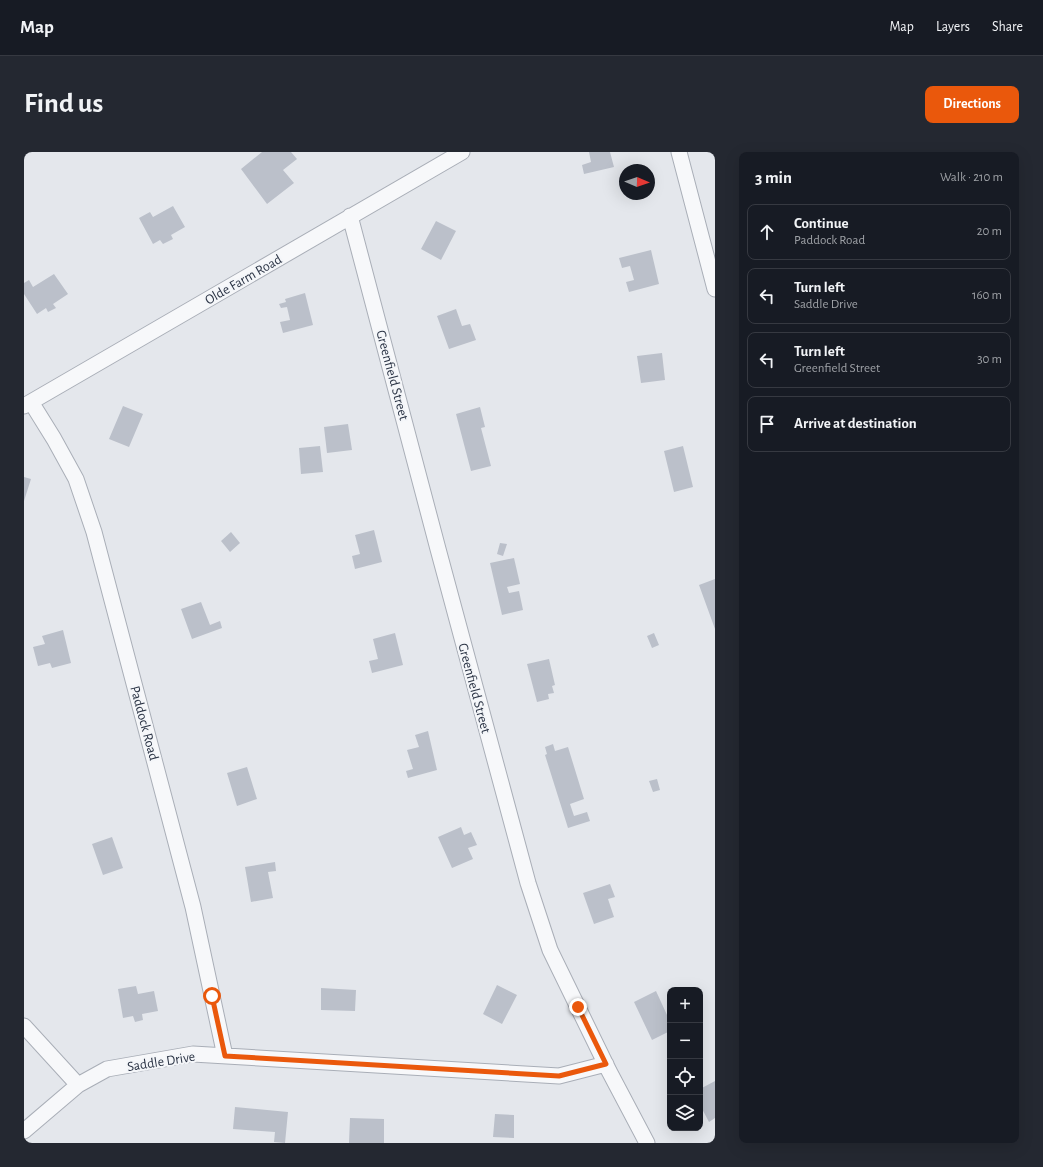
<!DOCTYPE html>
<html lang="en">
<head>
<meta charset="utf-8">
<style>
  :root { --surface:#171b24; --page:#242831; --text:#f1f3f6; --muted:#9ea1a6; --line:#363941; --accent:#ea580c }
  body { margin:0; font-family:"Alegreya Sans",sans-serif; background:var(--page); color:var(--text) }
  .controls { position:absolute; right:12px; bottom:12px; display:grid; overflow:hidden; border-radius:8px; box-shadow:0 4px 16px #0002 }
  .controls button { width:36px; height:36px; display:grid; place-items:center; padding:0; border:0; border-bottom:1px solid var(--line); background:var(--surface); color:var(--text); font:20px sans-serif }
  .compass { position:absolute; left:595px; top:12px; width:36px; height:36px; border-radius:50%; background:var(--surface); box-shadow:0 4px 16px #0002; rotate:92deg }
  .stop { position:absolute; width:12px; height:12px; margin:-9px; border:3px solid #ea580c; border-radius:50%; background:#fff }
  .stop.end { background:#ea580c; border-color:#fff; box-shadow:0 1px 4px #0008 }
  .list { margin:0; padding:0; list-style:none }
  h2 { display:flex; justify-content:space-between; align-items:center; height:52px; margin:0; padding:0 16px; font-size:17px }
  h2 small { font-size:13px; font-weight:400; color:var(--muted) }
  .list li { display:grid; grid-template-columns:26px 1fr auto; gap:12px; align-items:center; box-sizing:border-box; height:56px; margin:0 8px 8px; padding:0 8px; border:1px solid var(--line); border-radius:8px }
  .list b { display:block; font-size:15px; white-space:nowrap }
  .list p { margin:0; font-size:13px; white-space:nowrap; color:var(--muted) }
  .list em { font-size:13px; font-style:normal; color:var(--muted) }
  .icon { flex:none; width:22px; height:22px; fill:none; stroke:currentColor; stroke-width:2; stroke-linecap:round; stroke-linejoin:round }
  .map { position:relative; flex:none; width:691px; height:991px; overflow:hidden; border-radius:8px }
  header { display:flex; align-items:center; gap:24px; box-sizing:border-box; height:56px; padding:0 20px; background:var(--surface); border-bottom:1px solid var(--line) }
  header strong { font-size:19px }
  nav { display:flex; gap:22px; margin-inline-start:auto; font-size:14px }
  .intro { display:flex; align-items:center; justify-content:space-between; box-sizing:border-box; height:96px; padding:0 24px }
  h1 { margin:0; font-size:28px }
  .button { padding:10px 18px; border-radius:8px; background:var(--accent); color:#fff; font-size:14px; font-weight:700 }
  main { display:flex; gap:24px; padding:0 24px }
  aside { flex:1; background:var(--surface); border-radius:8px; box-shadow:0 4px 16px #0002 }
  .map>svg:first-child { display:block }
</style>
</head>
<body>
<header>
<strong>Map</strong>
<nav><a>Map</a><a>Layers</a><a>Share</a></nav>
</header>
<div class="intro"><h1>Find us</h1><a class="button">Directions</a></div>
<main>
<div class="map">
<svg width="691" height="991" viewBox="0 0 691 991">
  <rect width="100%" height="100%" fill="#e4e7ec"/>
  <!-- building -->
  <path fill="#bbc0ca" d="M238,0h29l6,7 -14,11 11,13 -27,21 -26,-35z
    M565,0h21l4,15 -30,7 -2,-9 9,-3z
    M149,54l12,21 -14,8 2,4 -10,5 -3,-4 -7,4 -14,-26 11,-6 3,5z
    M412,69l20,10 -15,29 -20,-11z
    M627,98l8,34 -30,8 -3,-10 8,-2 -4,-14 -8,2 -3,-10z
    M30,122l14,20 -15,10 3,4 -8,4 -2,-4 -9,6 -13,-20v-11l5,-3 4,7z
    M281,141l8,32 -30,8 -3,-11 10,-2 -3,-13 -6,1 -2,-4 7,-2 -1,-3z
    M432,157l6,17 8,-2 6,16 -27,9 -12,-33z
    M638,201l3,27 -24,3 -4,-27z
    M99,254l20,8 -14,33 -20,-8z
    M456,255l5,20 -4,1 10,38 -20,5 -15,-57z
    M324,272l4,26 -25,3 -3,-26z
    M296,294l3,26 -22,2 -2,-26z
    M659,294l10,41 -19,5 -10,-41z
    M0,325l7,2 -7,22z
    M350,378l8,32 -27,7 -3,-13 8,-2 -5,-19z
    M207,380l9,11 -10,9 -9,-11z
    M476,391l7,1 -4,12 -6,-2z
    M490,406l6,26 -13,3 2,6 10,-2 4,19 -21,5 -12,-52z
    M691,427v50l-16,-44z
    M177,450l9,23 10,-4 2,7 -30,11 -11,-30z
    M39,478l8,33 -19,5 -2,-5 -12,3 -5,-19 12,-3 -3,-8z
    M371,481l8,32 -31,8 -3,-12 9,-2 -5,-20z
    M630,481l5,12 -7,3 -5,-12z
    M525,507l6,26 -3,1 2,7 -6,1 1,5 -12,3 -10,-38z
    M404,579l9,39 -29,8 -2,-7 7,-2 -6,-19 12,-3 -4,-12z
    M529,592l2,7 13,-4 16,52 -14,5 4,12 13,-4 3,9 -22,7 -23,-73 2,-1 -2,-7z
    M223,615l10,32 -20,7 -10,-33z
    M633,627l3,11 -7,2 -4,-11z
    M437,675l3,8 7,-3 6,13 -9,3 5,11 -21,9 -14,-31z
    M88,685l11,31 -20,7 -11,-31z
    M251,710l1,9 -8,1 5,26 -22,4 -6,-35z
    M586,732l5,13 -7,2 6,18 -20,7 -11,-31z
    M473,833l20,10 -15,29 -19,-10z
    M112,834l2,8 16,-3 4,20 -16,3 1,6 -8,2 -2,-6 -10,2 -5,-29z
    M297,836l35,2 -1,21 -34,-1z
    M632,839l11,24 3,-2v18l-18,9 -18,-38z
    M691,929v37l-6,4 -9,-17v-16z
    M211,955l53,5 -3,31 -11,-1 1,-10 -42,-3z
    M471,962l19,1v23l-21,-1z
    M326,966l34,1v24h-35z"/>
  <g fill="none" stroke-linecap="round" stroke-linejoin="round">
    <defs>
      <path id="street" d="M655,0l36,137
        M326,64l88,333 90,334 22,67 59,121 38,72
        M7,250l23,37 22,40 18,53 99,375 32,149
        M0,254l438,-254
        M0,874l54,59
        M0,979l54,-46 29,-16 86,-15 366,22 47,-12"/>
    </defs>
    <!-- street casing -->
    <use href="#street" stroke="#a9aeb7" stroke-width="17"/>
    <!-- street -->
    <use href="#street" stroke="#f7f8fa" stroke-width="15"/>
  </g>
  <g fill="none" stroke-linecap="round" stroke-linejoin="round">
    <!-- route -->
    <path stroke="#ea580c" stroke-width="5" d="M188,844l13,60 334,20 47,-12 -28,-57"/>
  </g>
  <g text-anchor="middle" stroke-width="4" stroke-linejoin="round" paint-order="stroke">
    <!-- street labels -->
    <g font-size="14" fill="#2b3445" stroke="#f4f6f9">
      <text transform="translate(219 127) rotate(-30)" y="5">Olde Farm Road</text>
      <text transform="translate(369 223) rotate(75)" y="5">Greenfield Street</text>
      <text transform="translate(451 536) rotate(75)" y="5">Greenfield Street</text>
      <text transform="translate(121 571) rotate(75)" y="5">Paddock Road</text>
      <text transform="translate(137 909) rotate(-9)" y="5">Saddle Drive</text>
    </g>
  </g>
</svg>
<div class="controls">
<button>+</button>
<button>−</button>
<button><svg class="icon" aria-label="locate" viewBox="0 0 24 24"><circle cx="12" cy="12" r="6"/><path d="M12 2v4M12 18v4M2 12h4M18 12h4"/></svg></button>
<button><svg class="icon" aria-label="layers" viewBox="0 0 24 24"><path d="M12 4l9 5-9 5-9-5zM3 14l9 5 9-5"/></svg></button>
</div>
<svg class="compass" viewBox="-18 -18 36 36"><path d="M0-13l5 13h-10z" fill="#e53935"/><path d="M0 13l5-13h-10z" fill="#9ea1a6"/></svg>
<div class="stop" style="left:188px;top:844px"></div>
<div class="stop end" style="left:554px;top:855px"></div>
</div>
<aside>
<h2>3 min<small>Walk · 210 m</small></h2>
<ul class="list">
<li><svg class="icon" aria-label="ahead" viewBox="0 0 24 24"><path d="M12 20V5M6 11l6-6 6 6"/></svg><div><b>Continue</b><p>Paddock Road</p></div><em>20 m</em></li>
<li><svg class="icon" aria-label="left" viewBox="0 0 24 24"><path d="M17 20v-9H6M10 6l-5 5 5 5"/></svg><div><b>Turn left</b><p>Saddle Drive</p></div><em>160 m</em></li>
<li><svg class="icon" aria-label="left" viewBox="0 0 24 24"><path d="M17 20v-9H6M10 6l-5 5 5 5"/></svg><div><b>Turn left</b><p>Greenfield Street</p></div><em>30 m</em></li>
<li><svg class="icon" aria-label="arrive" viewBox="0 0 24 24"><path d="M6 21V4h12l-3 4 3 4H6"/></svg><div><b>Arrive at destination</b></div></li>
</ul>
</aside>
</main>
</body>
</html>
